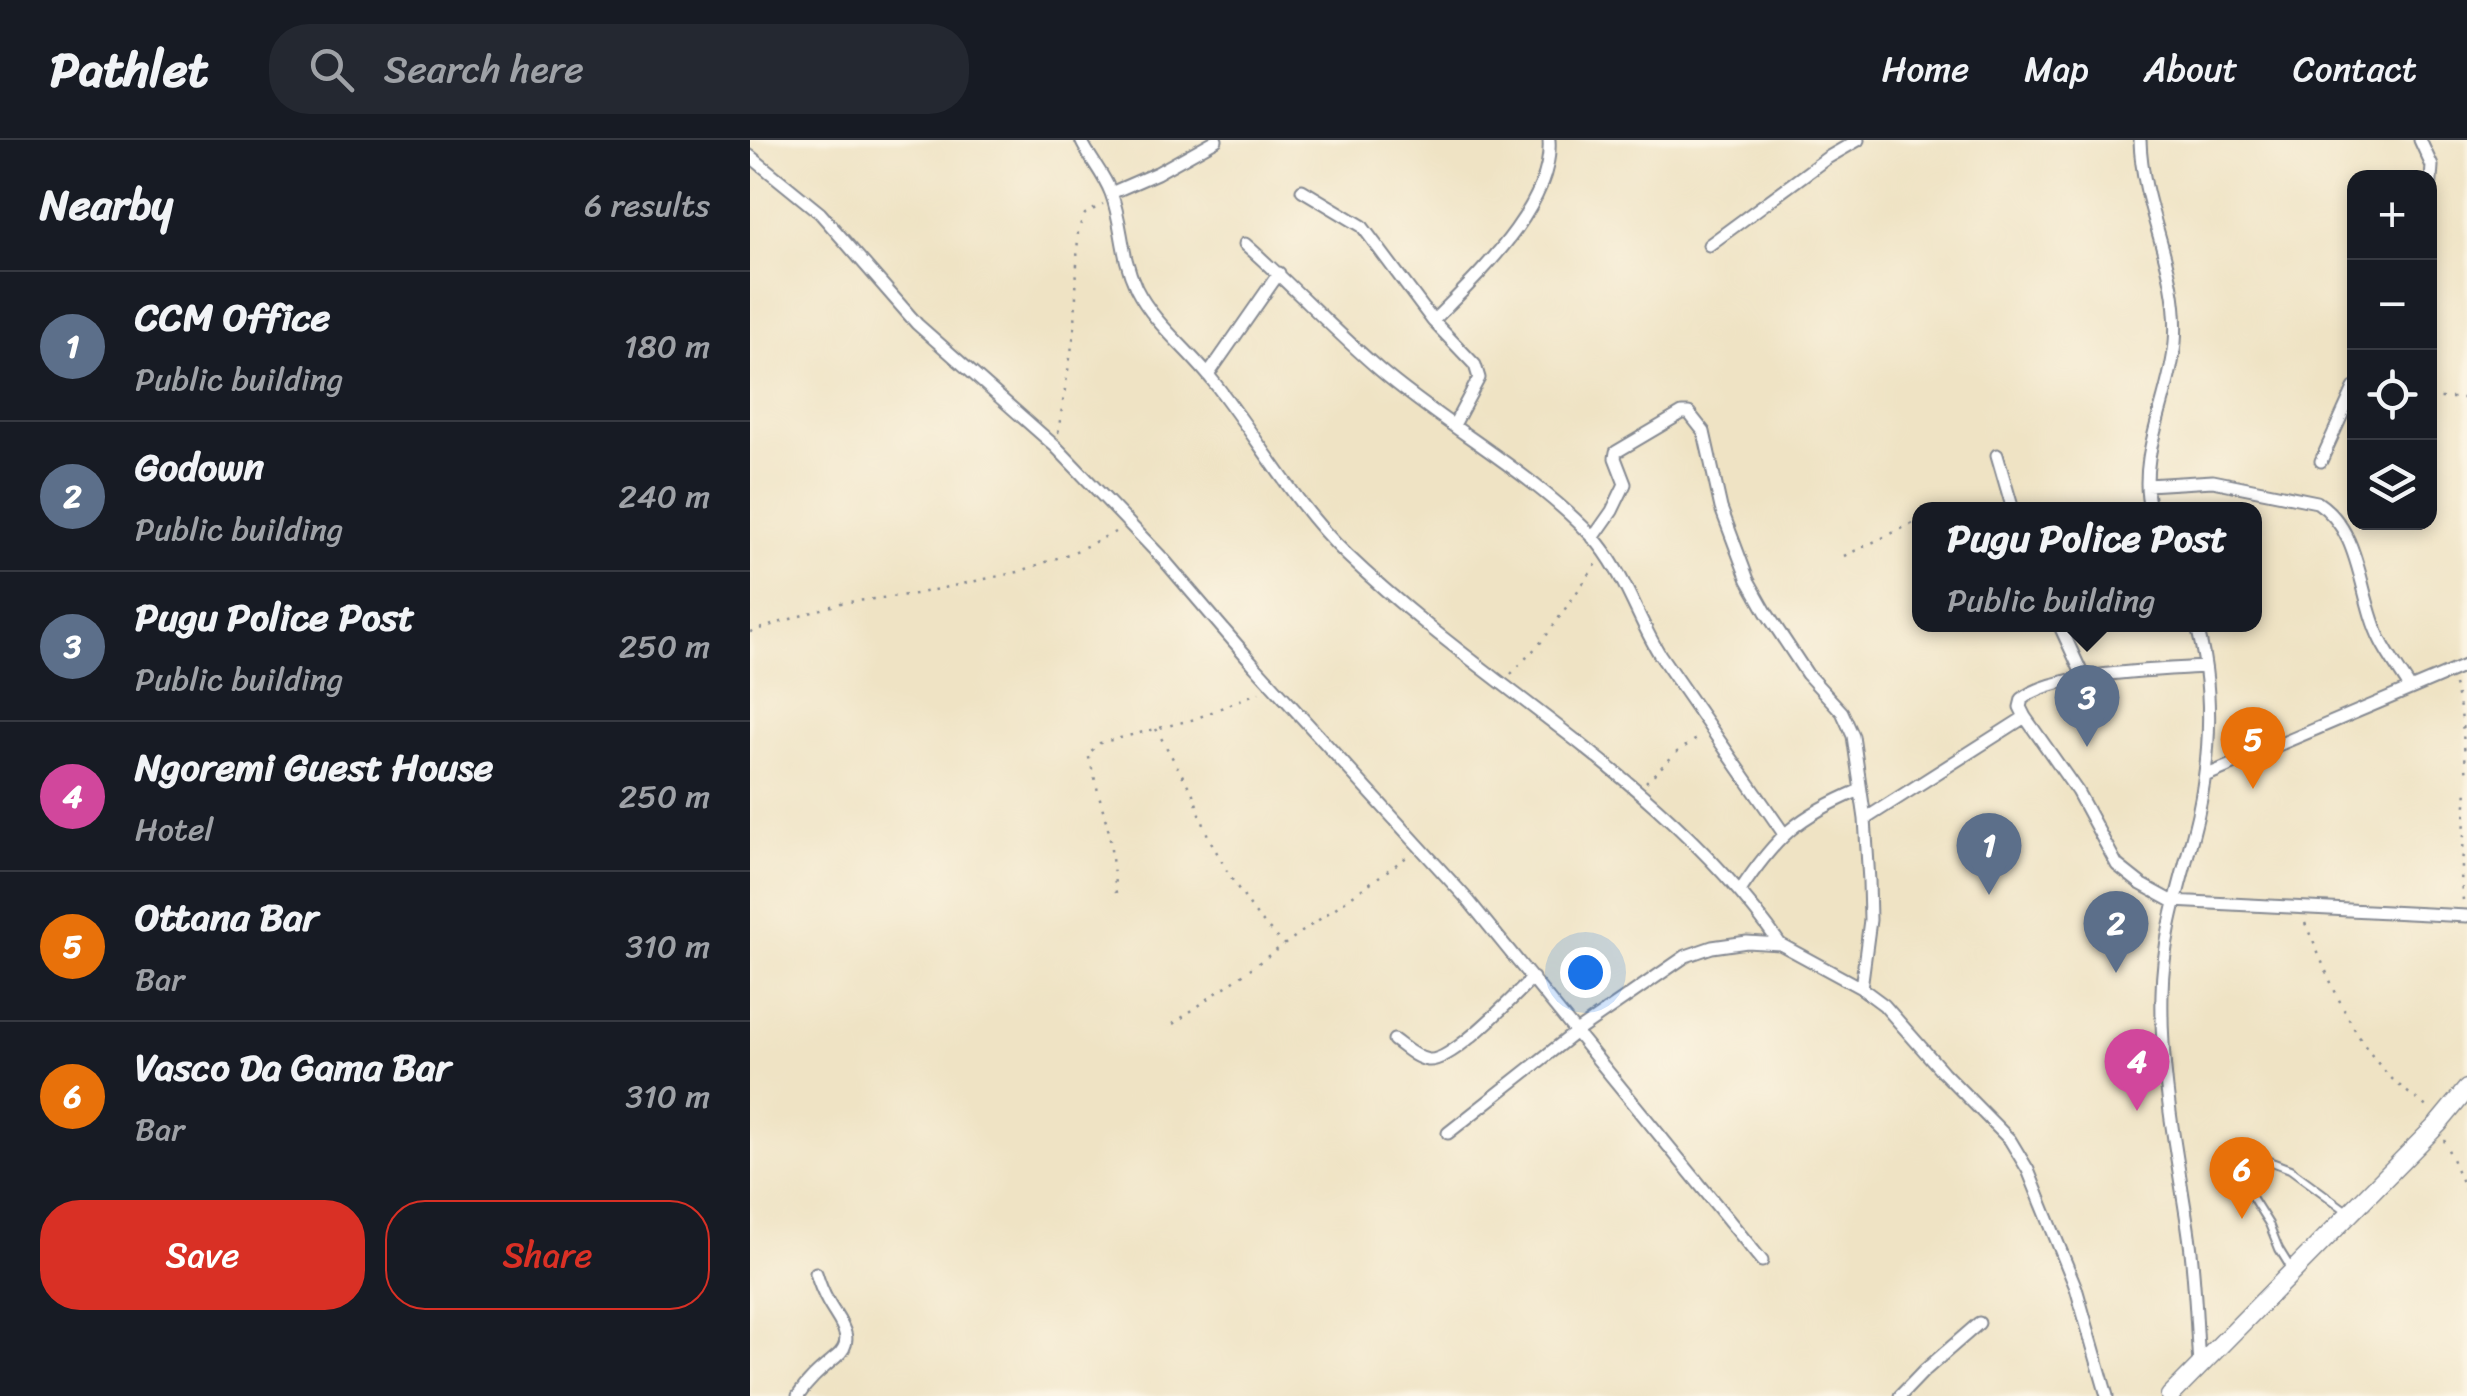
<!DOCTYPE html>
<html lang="en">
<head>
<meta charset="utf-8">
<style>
  :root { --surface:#171b24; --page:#242831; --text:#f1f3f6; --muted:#9ea1a6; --line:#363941; --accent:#d93025 }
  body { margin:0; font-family:Sriracha,sans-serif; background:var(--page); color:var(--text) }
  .controls { position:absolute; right:30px; top:30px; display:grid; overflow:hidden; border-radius:20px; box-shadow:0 5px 15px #0003 }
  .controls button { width:90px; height:90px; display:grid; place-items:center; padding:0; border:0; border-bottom:2px solid var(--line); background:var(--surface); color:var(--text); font:50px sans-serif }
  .you { position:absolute; left:835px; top:832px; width:35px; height:35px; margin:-25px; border:8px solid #fff; border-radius:50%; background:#1a73e8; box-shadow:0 0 0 15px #1a73e833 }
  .badge { display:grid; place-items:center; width:65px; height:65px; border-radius:50%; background:var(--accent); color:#fff; font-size:32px; font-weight:700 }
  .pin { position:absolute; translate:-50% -82px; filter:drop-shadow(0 2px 5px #0008) }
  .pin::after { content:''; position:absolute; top:52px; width:35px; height:30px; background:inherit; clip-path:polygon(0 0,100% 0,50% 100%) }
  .popup { position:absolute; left:1162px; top:362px; width:350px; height:130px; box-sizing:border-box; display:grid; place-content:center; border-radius:20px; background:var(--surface); filter:drop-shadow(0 2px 8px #0005); font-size:32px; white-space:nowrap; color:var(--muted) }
  .popup b { font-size:38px; color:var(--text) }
  .popup::after { content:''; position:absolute; left:50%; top:100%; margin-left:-20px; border:20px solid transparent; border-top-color:var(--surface) }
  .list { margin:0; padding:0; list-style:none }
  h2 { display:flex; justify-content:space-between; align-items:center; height:130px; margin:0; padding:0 40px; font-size:42px }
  h2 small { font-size:32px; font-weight:400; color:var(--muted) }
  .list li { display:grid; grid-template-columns:65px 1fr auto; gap:30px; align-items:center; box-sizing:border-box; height:150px; padding:0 40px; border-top:2px solid var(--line) }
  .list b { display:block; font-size:38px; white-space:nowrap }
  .list p { margin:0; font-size:32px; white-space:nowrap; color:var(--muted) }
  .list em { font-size:32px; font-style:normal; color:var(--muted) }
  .actions { display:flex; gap:20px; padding:30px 40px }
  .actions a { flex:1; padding:22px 0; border:2px solid var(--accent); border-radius:40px; text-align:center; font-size:35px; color:var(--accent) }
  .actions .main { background:var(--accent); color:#fff }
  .icon { flex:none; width:55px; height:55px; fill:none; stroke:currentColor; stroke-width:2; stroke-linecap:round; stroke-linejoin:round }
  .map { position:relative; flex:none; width:1717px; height:1256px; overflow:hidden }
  header { display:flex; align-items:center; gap:60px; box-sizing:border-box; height:140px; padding:0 50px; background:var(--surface); border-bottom:2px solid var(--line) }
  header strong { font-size:48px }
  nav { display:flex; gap:55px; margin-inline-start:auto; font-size:35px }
  .search { width:700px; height:90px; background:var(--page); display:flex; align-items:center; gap:25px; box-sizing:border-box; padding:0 35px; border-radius:40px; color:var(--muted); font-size:38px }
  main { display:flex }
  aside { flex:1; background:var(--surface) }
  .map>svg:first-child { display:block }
</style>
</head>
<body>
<header>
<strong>Pathlet</strong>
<div class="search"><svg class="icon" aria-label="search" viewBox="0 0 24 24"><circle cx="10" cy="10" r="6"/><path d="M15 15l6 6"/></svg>Search here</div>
<nav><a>Home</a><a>Map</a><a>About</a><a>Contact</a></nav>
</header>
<main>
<aside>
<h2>Nearby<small>6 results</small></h2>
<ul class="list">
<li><span class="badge" style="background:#5c6f8a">1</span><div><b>CCM Office</b><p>Public building</p></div><em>180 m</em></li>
<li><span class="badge" style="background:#5c6f8a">2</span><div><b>Godown</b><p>Public building</p></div><em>240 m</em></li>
<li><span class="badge" style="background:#5c6f8a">3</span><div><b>Pugu Police Post</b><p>Public building</p></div><em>250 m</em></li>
<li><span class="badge" style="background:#d1479c">4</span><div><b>Ngoremi Guest House</b><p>Hotel</p></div><em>250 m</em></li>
<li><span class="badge" style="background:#e8710a">5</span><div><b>Ottana Bar</b><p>Bar</p></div><em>310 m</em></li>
<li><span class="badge" style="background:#e8710a">6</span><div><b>Vasco Da Gama Bar</b><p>Bar</p></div><em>310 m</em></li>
</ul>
<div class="actions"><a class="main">Save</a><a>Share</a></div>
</aside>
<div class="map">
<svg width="1717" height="1256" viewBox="0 0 1717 1256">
  <rect width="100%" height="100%" fill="#fcf5e5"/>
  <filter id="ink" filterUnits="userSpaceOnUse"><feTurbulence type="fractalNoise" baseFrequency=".01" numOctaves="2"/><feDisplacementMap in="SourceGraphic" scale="20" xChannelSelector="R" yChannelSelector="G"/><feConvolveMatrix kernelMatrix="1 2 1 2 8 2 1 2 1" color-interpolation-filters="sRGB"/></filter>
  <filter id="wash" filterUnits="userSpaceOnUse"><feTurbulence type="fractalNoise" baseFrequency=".0048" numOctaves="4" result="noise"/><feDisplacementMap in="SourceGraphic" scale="40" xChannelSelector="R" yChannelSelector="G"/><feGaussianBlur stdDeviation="2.25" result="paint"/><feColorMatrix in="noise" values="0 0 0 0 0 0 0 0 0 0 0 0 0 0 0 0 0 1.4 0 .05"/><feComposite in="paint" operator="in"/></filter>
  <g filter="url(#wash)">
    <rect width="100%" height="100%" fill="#efe3c4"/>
  </g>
  <g filter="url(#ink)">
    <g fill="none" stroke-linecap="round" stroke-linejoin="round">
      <defs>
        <path id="service" d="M1542,1130l-13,-21 -10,-25 -29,-46 2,-11 14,-11 34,13 57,42"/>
        <path id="minor" d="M331,0c8,18 23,34 30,53 12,31 9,61 25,95 18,36 52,61 77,93 45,57 81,123 134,174 140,134 320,226 433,389
          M1390,0c2,72 41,129 35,203 -5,56 -38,111 -25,167
          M1670,0l12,26 -2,28
          M0,16l70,57 97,111 139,123 108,113 91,106 213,234 294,361
          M552,50l60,36 71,95 42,44 4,13 -25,47
          M361,53l46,-20 59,-33
          M495,104c46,40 88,86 135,126 68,58 150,101 212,166 32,35 44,80 68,119l124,179
          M959,105l118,-87 31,-18
          M683,181c43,-44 121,-115 116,-181
          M458,235l71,-102
          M1247,315l16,55
          M1571,321l33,-73
          M1397,345l66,-4 104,21c46,30 41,94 64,139 8,16 20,32 29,47
          M843,398l19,-27 13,-27 -10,-26 1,-6 66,-39h7l15,19 17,76 27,72 18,32 41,62 35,38 11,24 12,83 4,62 1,39 -9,68
          M1309,484l25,54
          M1446,484c18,60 15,129 2,190 -14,61 -35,114 -36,179 -2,80 14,156 26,235 7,45 8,92 11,137
          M1455,527c-44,3 -151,5 -183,32l-2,8 5,10 52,74 40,74 24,19 31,17 295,15
          M1455,636l262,-111
          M1115,679l160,-102
          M990,751c37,-56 59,-75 120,-101
          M644,900c10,7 21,18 34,20 24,3 86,-64 105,-82
          M698,993l128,-101 110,-76 26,-9 35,-5 33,2 81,44 23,17 59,67 67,68 18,30 48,118 31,108
          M48,1256c10,-16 24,-27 38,-39 22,-18 2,-36 -8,-55 -5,-9 -9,-19 -12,-29
          M1150,1256l24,-25 55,-48"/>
        <path id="primary" d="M1420,1256l268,-272 29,-35"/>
      </defs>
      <!-- service casing -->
      <use href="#service" stroke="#858991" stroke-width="10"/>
      <!-- minor casing -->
      <use href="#minor" stroke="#858991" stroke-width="15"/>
      <!-- primary casing -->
      <use href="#primary" stroke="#858991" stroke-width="21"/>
      <!-- path -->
      <path stroke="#858991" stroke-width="2.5" stroke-dasharray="2.5 8" stroke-linecap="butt" d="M1680,258h37
        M308,293l17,-106 3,-97 7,-16 18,-10
        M1216,370l30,-2
        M1094,416l76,-36
        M0,492l91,-29 74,-9 103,-22 56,-20 41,-20
        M761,534l33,-35 54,-77
        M1704,545l7,27 6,65
        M406,589l37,65 15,42 21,39 25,37 29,33
        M896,642l31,-30 24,-16
        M366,753l-7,-61 -21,-78 12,-11 95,-24 64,-27
        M1713,760l-2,-18 6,-94
        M1555,783c22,49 42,105 77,145 13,16 31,28 47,41
        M423,884l235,-168
        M1694,1000l23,54"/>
      <!-- service -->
      <use href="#service" stroke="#fff" stroke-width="6"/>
      <!-- minor -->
      <use href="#minor" stroke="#fff" stroke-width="11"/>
      <!-- primary -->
      <use href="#primary" stroke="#fff" stroke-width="18"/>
    </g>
  </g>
</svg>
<div class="controls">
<button>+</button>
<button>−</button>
<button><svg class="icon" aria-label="locate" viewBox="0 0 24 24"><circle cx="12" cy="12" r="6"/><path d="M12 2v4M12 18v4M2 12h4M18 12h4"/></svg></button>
<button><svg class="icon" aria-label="layers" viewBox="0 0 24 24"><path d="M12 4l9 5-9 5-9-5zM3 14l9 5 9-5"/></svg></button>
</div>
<div class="you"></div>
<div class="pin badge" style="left:1239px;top:755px;background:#5c6f8a">1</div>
<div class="pin badge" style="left:1366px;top:833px;background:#5c6f8a">2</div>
<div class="pin badge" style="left:1337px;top:607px;background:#5c6f8a">3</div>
<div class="popup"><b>Pugu Police Post</b>Public building</div>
<div class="pin badge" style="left:1387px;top:971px;background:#d1479c">4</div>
<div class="pin badge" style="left:1503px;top:649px;background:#e8710a">5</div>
<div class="pin badge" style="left:1492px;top:1079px;background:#e8710a">6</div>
</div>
</main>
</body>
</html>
